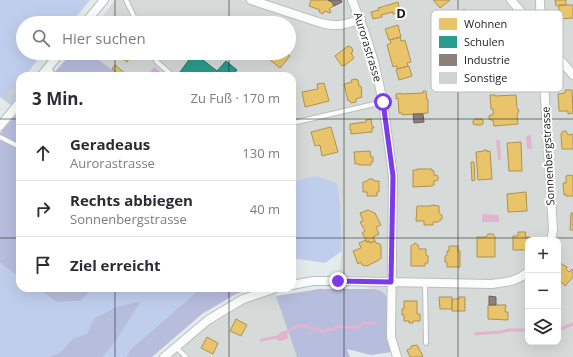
<!DOCTYPE html>
<html lang="de">
<head>
<meta charset="utf-8">
<style>
  :root { --surface:#fff; --page:#f2f2f3; --text:#2b2b33; --muted:#7c7c81; --line:#e1e1e2 }
  body { margin:0; font-family:"Open Sans",sans-serif; background:var(--page); color:var(--text) }
  .controls { position:absolute; right:12px; bottom:12px; display:grid; overflow:hidden; border-radius:8px; box-shadow:0 4px 16px #0002 }
  .controls button { width:36px; height:36px; display:grid; place-items:center; padding:0; border:0; border-bottom:1px solid var(--line); background:var(--surface); color:var(--text); font:20px sans-serif }
  .stop { position:absolute; width:12px; height:12px; margin:-9px; border:3px solid #7c3aed; border-radius:50%; background:#fff }
  .stop.end { background:#7c3aed; border-color:#fff; box-shadow:0 1px 4px #0008 }
  .list { margin:0; padding:0; list-style:none }
  h2 { display:flex; justify-content:space-between; align-items:center; height:52px; margin:0; padding:0 16px; font-size:17px }
  h2 small { font-size:13px; font-weight:400; color:var(--muted) }
  .list li { display:grid; grid-template-columns:26px 1fr auto; gap:12px; align-items:center; box-sizing:border-box; height:56px; padding:0 16px; border-top:1px solid var(--line) }
  .list b { display:block; font-size:15px; white-space:nowrap }
  .list p { margin:0; font-size:13px; white-space:nowrap; color:var(--muted) }
  .list em { font-size:13px; font-style:normal; color:var(--muted) }
  .icon { flex:none; width:22px; height:22px; fill:none; stroke:currentColor; stroke-width:2; stroke-linecap:round; stroke-linejoin:round }
  .map { position:relative; flex:none; width:573px; height:357px; overflow:hidden }
  .search { position:absolute; background:var(--surface); box-shadow:0 4px 16px #0002; left:16px; top:16px; width:280px; height:44px; display:flex; align-items:center; gap:10px; box-sizing:border-box; padding:0 14px; border-radius:22px; color:var(--muted); font-size:15px }
  .panel { position:absolute; background:var(--surface); box-shadow:0 4px 16px #0002; left:16px; top:72px; width:280px; height:220px; border-radius:12px }
  .map>svg:first-child { display:block }
</style>
</head>
<body>
<div class="map">
<svg width="573" height="357" viewBox="0 0 573 357">
  <rect width="100%" height="100%" fill="#e4eceb"/>
  <!-- residential -->
  <path fill="#d6dbda" fill-rule="evenodd" d="M115,0h458v357h-179l-15,-67 -41,-9 4,-30 -2,-46 -25,-29 -23,6v-106h-171l-32,-23h200v-30h-192zM528,240h30v102h-30z
    M274,288l23,69h-133l44,-37z"/>
  <!-- grass -->
  <path fill="#c0ceed" d="M0,0h90l-19,23h-48v30h20l-18,23h-5v18l-9,11 -11,-8z
    M315,176l22,7 3,22 2,46 -17,12 -33,-5v-76z
    M0,263l20,14v11h16l21,14 24,-1 13,-13h107l-70,61 -5,8h-126z"/>
  <!-- forest -->
  <path fill="#b7bddd" d="M72,53h17l32,23h-70z
    M20,111v166l-20,-14v-130z
    M36,288h58l-13,13 -24,1z
    M201,288h51l-18,7 -32,19 -50,43h-26l5,-8z
    M319,289h55c7,1 11,4 14,10l4,53 -21,3 -24,-6 3,8h-53l-21,-61z
    M141,301l-26,41 -13,15h-53l11,-4 14,-15 13,-4 7,-15 20,-11z"/>
  <!-- pitch -->
  <path fill="#dbace8" d="M154,67l11,9h-18z"/>
  <!-- water -->
  <path fill="#e1b5ce" d="M531,135l1,14h-5l-1,-13z
    M496,140h4l1,20h-3z
    M482,214l17,1v7h-17z
    M284,331l3,1 1,5 -1,2 -6,2 -4,-1c-1,-5 3,-8 7,-9z"/>
  <!-- homes -->
  <path fill="#e9c46a" stroke="#ac9253" d="M311,0h16l5,2 2,4 -4,2 -1,2 2,1 -1,2 -6,-2 -1,3 -4,-2 1,-2 -11,-4z
    M433,0h17l-10,8 -6,-7z
    M555,0h11v5l-10,1z
    M398,2l2,11 -7,1v-2l-12,3 1,2 -9,2 -2,-7 8,-2 -1,-2z
    M559,5h14v13l-13,1v-1h-2v-5h1z
    M464,9l11,15 -14,11 -11,-14z
    M398,25l3,12 -12,3 -4,-11z
    M400,37l1,4 4,-1 6,22 -4,1 1,3 -10,3 -1,-3 -4,1 -6,-22 4,-2 -1,-3z
    M348,46l3,1 2,3 -1,3h-1l3,5 -10,8v-1l-2,1 -7,-10z
    M127,53h7l-7,9 -4,-3z
    M266,53h20l4,3 -10,12 -16,-13z
    M115,65l13,11h-7l-9,-7z
    M409,66l3,10 -13,4 -3,-11z
    M355,79l3,1 1,6h2l1,5h-1l1,6 -6,2v3l-5,1 -2,-3 -1,1 -4,-17 8,-2 -1,-2z
    M324,83l5,18 -24,6 -3,-15 16,-3 -1,-5z
    M565,90h7l1,23 -5,1v-3h-9l-1,-17 7,-1z
    M423,91h3l1,9h1v13l-26,2v-2h-3l-1,-15 -2,1v-5l5,-1v1l22,-1z
    M490,95h5v1l21,-1 1,13 2,2 -1,3 -1,2 1,9 -24,2 -1,-6h-2l-2,-1v-3l1,-1h3v-6h-2z
    M371,119l1,7h1l1,2h-2v4l-21,2v-4h-1v-6l16,-2v-2z
    M475,119h6l2,1v4l-2,1h-5l-3,-1v-3z
    M331,127l7,25 -16,4 -2,-11 -5,1 -4,-14z
    M564,131h2l2,4 5,-1v15h-11l-1,-14 1,-3z
    M521,142l1,29h-13l-2,-28z
    M484,150h3v2l3,-1 2,28 -14,1 -2,-28 8,-1z
    M370,151l1,6h2v5h-2v3h-12v-1h-4l-1,-12z
    M471,162h3l1,18 -3,1z
    M417,169h15v2h2v4h2l2,1v4l-4,1v4h-1v1l-20,1v-17h4z
    M570,175l3,1v20h-7v-2l-2,1 -1,-12h3v-7z
    M369,179h4l1,2h5v11h-2v4h-10v-4h-4v-10l4,-1z
    M526,192l1,19 -19,1 -1,-18z
    M432,205l7,1v7l3,2v4l-4,3h-5v3h-9v-4h-8l1,-15h13z
    M368,210l7,3 6,12 -5,2 3,7 -6,3 2,4 -5,2 -1,-2 -2,1 -5,-9 3,-2 -5,-9 3,-1 -3,-8z
    M571,213h2v17h-3z
    M518,232h8l-1,5h5l2,1v2h-4v10h-15v-14h5z
    M488,234h5l2,3v20h-18v-20h9z
    M366,240l1,2 2,-1 1,2 5,-2 1,2 4,1 1,3v11l-2,2 -12,6 -5,-1 -1,-3 -3,2 -5,-13 8,-3 -2,-5z
    M415,243l3,2 1,4h7v6l2,1v7h-3v3h-14v-20z
    M449,246h9v5h2v16h-13v-5h-2v-6l2,-1v-4h2z
    M560,263l7,4 -1,2 3,3 3,-3 1,2v6l-8,9 -7,-7v-14z
    M439,297h13v12h-12z
    M459,297h6v14h-13v-12h7z
    M404,301h13v13h3v7h-7v2h-4v-2h-5v-6h-2v-6h2z
    M488,305h18l-1,7h3v8l-20,-1z
    M236,319l11,6 -6,11 -11,-5z
    M207,337l11,6 -5,11 -12,-6z
    M417,345l6,11 -3,1h-10l-3,-7 4,-2v-2z"/>
  <!-- schools -->
  <path fill="#2a9d8f" stroke="#26766c" d="M194,53l23,18 9,-10 11,9 -5,6h-55z"/>
  <!-- industry -->
  <path fill="#8a817c" stroke="#69635f" d="M328,0h13l1,2 -8,4 -2,-4z
    M413,114h10l1,8 -10,1z
    M489,296l7,1v8h-7z"/>
  <g fill="none" stroke-linecap="round" stroke-linejoin="round">
    <!-- stream -->
    <path stroke="#e1b5ce" stroke-width="3" d="M558,330l15,-6
      M285,333c13,-8 14,-11 30,-3l3,-1 5,3 5,-3 4,1 6,-4 17,2 9,-5h11
      M475,334l26,-2 7,-2h20
      M261,340l16,-3 3,-1"/>
  </g>
  <!-- building -->
  <path fill="#cdd4d3" stroke="#c6cfcd" d="M13,86l4,4 -9,11 -4,-4z"/>
  <g fill="none" stroke-linecap="round" stroke-linejoin="round">
    <defs>
      <path id="service" d="M126,0l11,23
        M152,53l5,9 16,14
        M48,68l3,3v5
        M297,122l86,-20
        M0,137l20,10
        M425,282l1,61
        M176,347l10,10"/>
      <path id="minor" d="M251,0l70,23c16,4 24,2 40,-4
        M352,0l13,33 9,29 9,40 10,74 -2,161 6,20
        M511,0l17,20 13,6
        M540,0l1,33 12,197 -2,10
        M85,23l19,-23
        M541,37l32,38
        M41,76l19,-23
        M0,126l20,-24
        M292,285l21,-4h25l153,3c14,-2 25,-2 37,-12
        M164,357l44,-37 35,-21 33,-11"/>
    </defs>
    <!-- service casing -->
    <use href="#service" stroke="#bbbebe" stroke-width="6"/>
    <!-- minor casing -->
    <use href="#minor" stroke="#bbbebe" stroke-width="10"/>
    <!-- service -->
    <use href="#service" stroke="#fbfcfc" stroke-width="4"/>
    <!-- minor -->
    <use href="#minor" stroke="#fbfcfc" stroke-width="8"/>
  </g>
  <g fill="none" stroke-linecap="round" stroke-linejoin="round">
    <!-- route -->
    <path stroke="#7c3aed" stroke-width="5" d="M338,281l53,1 2,-106 -10,-74"/>
  </g>
  <!-- grid -->
  <path fill="none" stroke="#1c1c1c" stroke-width="1" stroke-opacity="0.55" d="M115,0v23M229,0v23M344,0v357M458,0v357M115,53v23M229,53v23M0,119h20M292,119h281M0,238h20M292,238h281M115,288v69M229,288v69"/>
  <g text-anchor="middle" stroke-width="4" stroke-linejoin="round" paint-order="stroke">
    <!-- street labels -->
    <g font-size="11" fill="#1c1c1c" stroke="#fff">
      <text transform="translate(368 47) rotate(73)" y="4">Aurorastrasse</text>
      <text transform="translate(548 156) rotate(-93)" y="4">Sonnenbergstrasse</text>
    </g>
  </g>
  <!-- legend -->
  <rect x="431" y="10" width="132" height="82" rx="6" fill="#fff" stroke="#bbb" stroke-width="1"/>
  <rect x="439" y="18" width="18" height="12" fill="#e9c46a"/>
  <rect x="439" y="36" width="18" height="12" fill="#2a9d8f"/>
  <rect x="439" y="54" width="18" height="12" fill="#8a817c"/>
  <rect x="439" y="72" width="18" height="12" fill="#cdd4d3"/>
  <g font-size="11" fill="#1c1c1c">
    <text x="464" y="28">Wohnen</text>
    <text x="464" y="46">Schulen</text>
    <text x="464" y="64">Industrie</text>
    <text x="464" y="82">Sonstige</text>
  </g>
  <g font-size="13" text-anchor="middle" font-weight="bold" fill="#1c1c1c" stroke="#fff" stroke-width="4" stroke-linejoin="round" paint-order="stroke">
    <text x="401" y="18">D</text>
  </g>
</svg>
<div class="controls">
<button>+</button>
<button>−</button>
<button><svg class="icon" aria-label="layers" viewBox="0 0 24 24"><path d="M12 4l9 5-9 5-9-5zM3 14l9 5 9-5"/></svg></button>
</div>
<div class="stop" style="left:383px;top:102px"></div>
<div class="stop end" style="left:338px;top:281px"></div>
<div class="search"><svg class="icon" aria-label="search" viewBox="0 0 24 24"><circle cx="10" cy="10" r="6"/><path d="M15 15l6 6"/></svg>Hier suchen</div>
<section class="panel">
<h2>3 Min.<small>Zu Fuß · 170 m</small></h2>
<ul class="list">
<li><svg class="icon" aria-label="ahead" viewBox="0 0 24 24"><path d="M12 20V5M6 11l6-6 6 6"/></svg><div><b>Geradeaus</b><p>Aurorastrasse</p></div><em>130 m</em></li>
<li><svg class="icon" aria-label="right" viewBox="0 0 24 24"><path d="M7 20v-9h11M14 6l5 5-5 5"/></svg><div><b>Rechts abbiegen</b><p>Sonnenbergstrasse</p></div><em>40 m</em></li>
<li><svg class="icon" aria-label="arrive" viewBox="0 0 24 24"><path d="M6 21V4h12l-3 4 3 4H6"/></svg><div><b>Ziel erreicht</b></div></li>
</ul>
</section>
</div>
</body>
</html>
